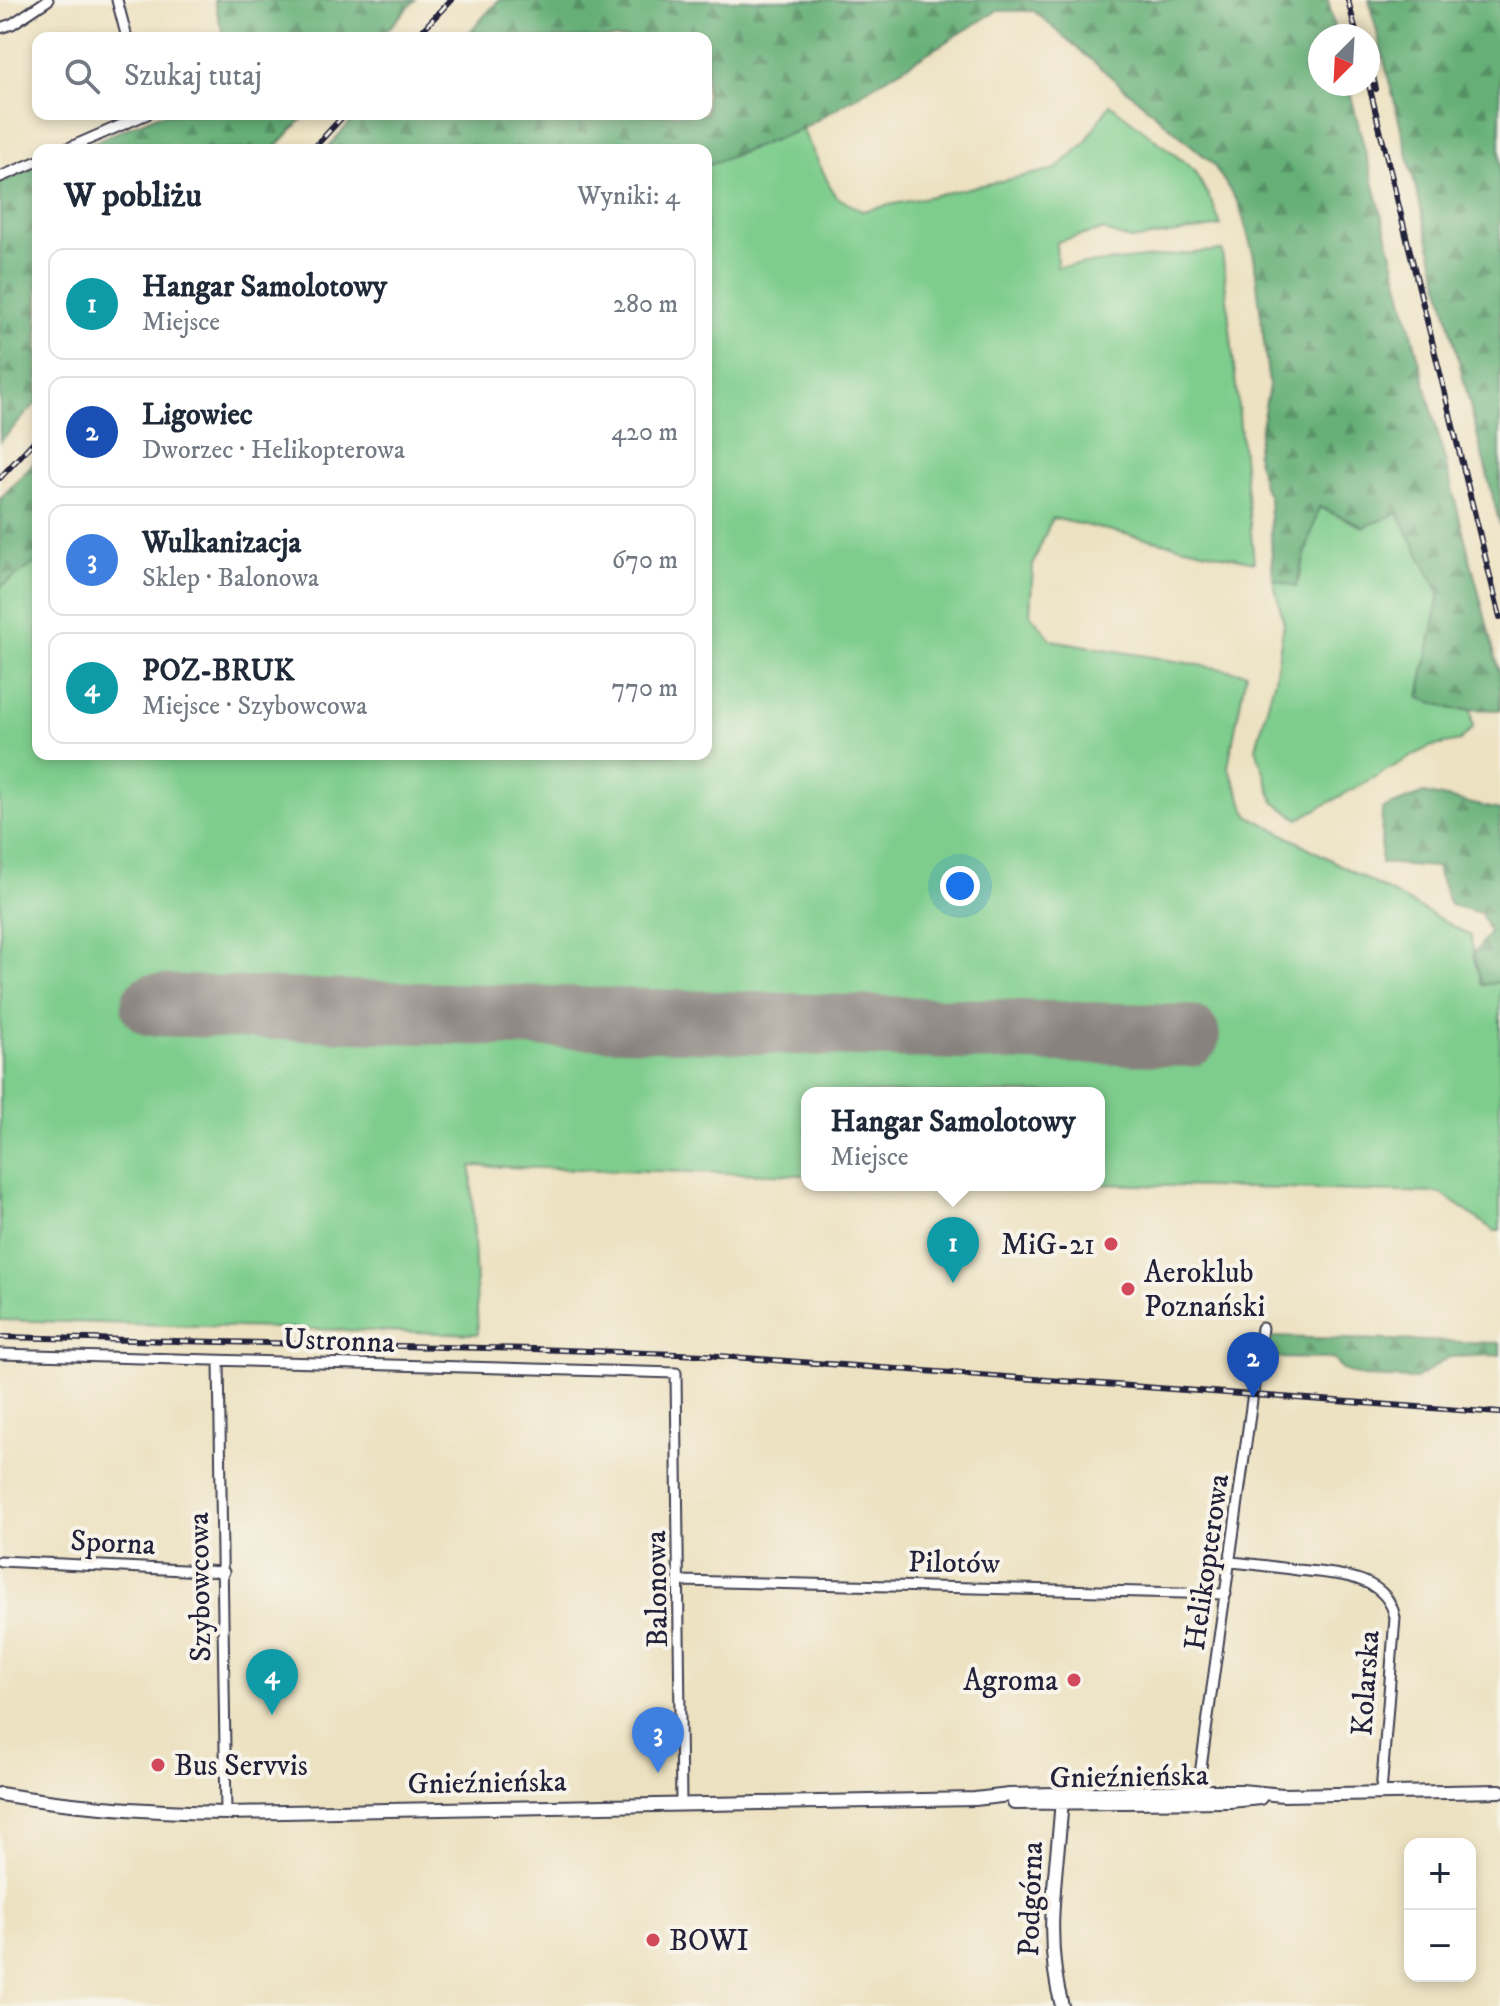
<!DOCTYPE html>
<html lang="pl">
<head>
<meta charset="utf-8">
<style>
  :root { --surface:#fff; --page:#f6f6f7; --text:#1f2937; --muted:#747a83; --line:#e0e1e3; --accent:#111827 }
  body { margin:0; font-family:"IM FELL DW Pica",serif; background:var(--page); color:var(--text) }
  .controls { position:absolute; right:24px; bottom:24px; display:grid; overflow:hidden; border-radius:16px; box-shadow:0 4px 12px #0003 }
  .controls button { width:72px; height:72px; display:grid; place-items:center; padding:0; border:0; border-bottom:2px solid var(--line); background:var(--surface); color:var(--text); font:40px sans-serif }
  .compass { position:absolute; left:1308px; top:24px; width:72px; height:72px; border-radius:50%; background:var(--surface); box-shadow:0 4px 12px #0003; rotate:204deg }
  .you { position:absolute; left:960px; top:886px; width:28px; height:28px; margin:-20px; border:6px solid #fff; border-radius:50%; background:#1a73e8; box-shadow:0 0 0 12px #1a73e833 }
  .badge { display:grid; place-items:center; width:52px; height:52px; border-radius:50%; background:var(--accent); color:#fff; font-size:26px; font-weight:700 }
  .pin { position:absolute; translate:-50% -66px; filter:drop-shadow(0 2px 4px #0008) }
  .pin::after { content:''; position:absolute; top:42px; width:28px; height:24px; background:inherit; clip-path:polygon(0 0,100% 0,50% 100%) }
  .popup { position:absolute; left:801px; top:1087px; width:304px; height:104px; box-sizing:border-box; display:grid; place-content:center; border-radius:16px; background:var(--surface); filter:drop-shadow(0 2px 6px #0005); font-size:26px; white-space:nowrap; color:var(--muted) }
  .popup b { font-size:30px; color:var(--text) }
  .popup::after { content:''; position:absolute; left:50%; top:100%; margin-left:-16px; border:16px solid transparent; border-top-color:var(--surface) }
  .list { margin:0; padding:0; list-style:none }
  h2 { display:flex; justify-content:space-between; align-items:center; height:104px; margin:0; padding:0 32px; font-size:34px }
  h2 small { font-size:26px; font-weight:400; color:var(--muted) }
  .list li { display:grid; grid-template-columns:52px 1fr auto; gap:24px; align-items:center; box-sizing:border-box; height:112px; margin:0 16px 16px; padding:0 16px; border:2px solid var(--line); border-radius:16px }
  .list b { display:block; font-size:30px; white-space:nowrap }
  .list p { margin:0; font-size:26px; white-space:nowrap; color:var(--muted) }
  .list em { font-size:26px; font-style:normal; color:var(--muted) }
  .icon { flex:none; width:44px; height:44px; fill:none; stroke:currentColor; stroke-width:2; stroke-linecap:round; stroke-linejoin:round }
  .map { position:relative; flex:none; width:1500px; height:2006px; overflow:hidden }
  .search { position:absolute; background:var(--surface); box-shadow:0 4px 12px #0003; left:32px; top:32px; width:680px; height:88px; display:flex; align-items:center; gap:20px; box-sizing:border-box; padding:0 28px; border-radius:16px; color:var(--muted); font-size:30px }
  .panel { position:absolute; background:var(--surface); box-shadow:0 4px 12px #0003; left:32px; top:144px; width:680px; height:616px; border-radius:16px }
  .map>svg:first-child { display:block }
</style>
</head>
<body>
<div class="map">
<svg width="1500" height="2006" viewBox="0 0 1500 2006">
  <defs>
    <pattern id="forest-firs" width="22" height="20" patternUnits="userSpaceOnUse" patternTransform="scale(2)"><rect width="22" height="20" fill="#66b078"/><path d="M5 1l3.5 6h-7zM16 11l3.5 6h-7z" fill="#548f64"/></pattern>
  </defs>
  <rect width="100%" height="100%" fill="#f7f3e8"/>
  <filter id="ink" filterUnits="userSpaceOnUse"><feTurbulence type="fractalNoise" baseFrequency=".0125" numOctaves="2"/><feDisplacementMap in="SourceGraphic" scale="16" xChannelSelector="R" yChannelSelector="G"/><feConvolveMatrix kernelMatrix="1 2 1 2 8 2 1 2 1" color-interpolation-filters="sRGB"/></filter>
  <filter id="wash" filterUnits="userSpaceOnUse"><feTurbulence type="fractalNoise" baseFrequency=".006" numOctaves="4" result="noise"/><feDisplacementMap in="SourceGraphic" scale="32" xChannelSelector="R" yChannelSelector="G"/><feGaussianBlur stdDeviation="1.8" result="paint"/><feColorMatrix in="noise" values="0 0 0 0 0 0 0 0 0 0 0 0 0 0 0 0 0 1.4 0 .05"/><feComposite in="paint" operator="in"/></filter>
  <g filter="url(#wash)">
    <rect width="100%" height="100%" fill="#ece1c0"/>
    <!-- grass -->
    <path fill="#7ecd8d" stroke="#507864" stroke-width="2" d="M1110,104l83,65 20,35 8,22 -90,14 -28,-10 -47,12 1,25 165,-17 32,312 -202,-44 -19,46 -3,50 22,26 194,33 -18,93 20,49 223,121 2,18 9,31 18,-3v249h-5l-55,-38 -341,-9v-91h-292v82l-336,-9 7,168 -478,-14v-733l38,-29v196h668v-588l96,-37 33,67 27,15 194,-42 29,-26z
      M1319,507l44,20 35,-14 42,81 -21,103 34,12 18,1 2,18 -13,13 -31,6 -130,72 -25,-17 -18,-54 19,-70 9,-55 -11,-44 23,7z"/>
    <!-- forest -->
    <path fill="url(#forest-firs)" stroke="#44695a" stroke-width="2" d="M214,0h201l-35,38h-156z
      M499,0h829l8,36h-16v48h28l152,591v35l-47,-1 -34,-11 21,-104 -42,-81 -34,14 -45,-20 -23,80 -23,-8 -4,-83 -6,-10 -7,-33 13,-67 -15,-129 -15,-53 -27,-41 -178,-152h-37l-195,118 -96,37v-16h-381l33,-36h348v-76h-242z
      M1369,0h131v526z
      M160,114h147l-34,36h-198z
      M38,166v235l-38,41v-260z
      M38,458v103l-38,26v-88z
      M1424,793l76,17v172l-18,3 -9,-31 17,-21 -9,-20 -31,-8 -14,-38 -55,-4 1,-54z
      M1271,1337l229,6v12l-51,2 -33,22 -53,-2 -21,-7 -9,-11 -67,-1z"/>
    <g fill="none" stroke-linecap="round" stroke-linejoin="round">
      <!-- runway -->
      <path stroke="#87827e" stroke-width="62" d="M152,1005l1037,31"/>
    </g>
  </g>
  <g filter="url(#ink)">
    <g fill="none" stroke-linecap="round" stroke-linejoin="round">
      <defs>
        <path id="street" d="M117,0l10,38
          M0,28l12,-4 36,-24
          M64,150l83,-36
          M0,177l38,-16
          M0,1354l676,19 5,431
          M219,1361l7,452
          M0,1561l224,11
          M1231,1562c22,2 45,5 67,8 36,4 89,4 97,48l-14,175
          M680,1581l546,13
          M1197,1796l65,-468"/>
        <path id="secondary" d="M0,1794c76,13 150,18 226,19l749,-14 34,-4 189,-4h43l42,4 217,-4
          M1062,1797c-4,73 -20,136 0,209
          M1014,1803l216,-2 30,-3"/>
      </defs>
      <!-- street casing -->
      <use href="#street" stroke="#403f4f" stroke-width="13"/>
      <!-- secondary casing -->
      <use href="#secondary" stroke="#403f4f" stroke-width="16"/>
      <!-- street -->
      <use href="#street" stroke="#fff" stroke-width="9"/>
      <!-- secondary -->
      <use href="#secondary" stroke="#fff" stroke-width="12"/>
      <defs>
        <path id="rail" d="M1348,0l9,36
          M415,38l36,-38
          M1368,57l8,32
          M1368,81l132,536
          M312,150l33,-36
          M0,478l38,-41
          M0,1337l534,12 171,6 795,58"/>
      </defs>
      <!-- rail casing -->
      <use href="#rail" stroke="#22223b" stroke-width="6"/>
      <!-- rail -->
      <use href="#rail" stroke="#f7f3e8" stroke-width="3" stroke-dasharray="9" stroke-linecap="butt"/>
    </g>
  </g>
  <!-- markers -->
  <g fill="#d1495b" stroke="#f7f3e8" stroke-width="3">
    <circle cx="1111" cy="1244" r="8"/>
    <circle cx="1128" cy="1289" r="8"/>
    <circle cx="1074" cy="1680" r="8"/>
    <circle cx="158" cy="1765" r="8"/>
    <circle cx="653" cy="1940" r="8"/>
  </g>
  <g text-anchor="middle" stroke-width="8" stroke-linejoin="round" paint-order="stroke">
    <!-- poi labels -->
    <g font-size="30" fill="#22223b" stroke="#f7f3e8" text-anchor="start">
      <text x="1095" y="1254" text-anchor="end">MiG-21</text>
      <text x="1144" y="1282">Aeroklub<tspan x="1144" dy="34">Poznański</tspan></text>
      <text x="1058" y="1690" text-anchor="end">Agroma</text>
      <text x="174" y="1775">Bus Servvis</text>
      <text x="669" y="1950">BOWI</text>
    </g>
    <!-- street labels -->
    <g font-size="30" fill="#22223b" stroke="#f7f3e8">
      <text transform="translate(339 1340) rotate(2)" y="10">Ustronna</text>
      <text transform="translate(113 1542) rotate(3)" y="10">Sporna</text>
      <text transform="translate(954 1562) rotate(1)" y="10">Pilotów</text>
      <text transform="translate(1206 1562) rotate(-82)" y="10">Helikopterowa</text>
      <text transform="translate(199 1587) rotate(-91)" y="10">Szybowcowa</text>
      <text transform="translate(656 1589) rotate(-91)" y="10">Balonowa</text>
      <text transform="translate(1365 1683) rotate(-86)" y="10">Kolarska</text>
      <text transform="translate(1129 1776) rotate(-1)" y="10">Gnieźnieńska</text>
      <text transform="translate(487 1782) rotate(-1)" y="10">Gnieźnieńska</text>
      <text transform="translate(1030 1899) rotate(-88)" y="10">Podgórna</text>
    </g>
  </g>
</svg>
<div class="controls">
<button>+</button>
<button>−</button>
</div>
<svg class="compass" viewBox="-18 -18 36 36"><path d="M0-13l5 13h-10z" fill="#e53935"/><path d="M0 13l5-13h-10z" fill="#747a83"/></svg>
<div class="you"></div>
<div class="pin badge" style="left:953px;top:1283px;background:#0f9aa8">1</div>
<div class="popup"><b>Hangar Samolotowy</b>Miejsce</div>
<div class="pin badge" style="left:1253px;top:1398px;background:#1a4fb4">2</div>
<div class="pin badge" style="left:658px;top:1773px;background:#3f7fe0">3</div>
<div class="pin badge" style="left:272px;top:1715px;background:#0f9aa8">4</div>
<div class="search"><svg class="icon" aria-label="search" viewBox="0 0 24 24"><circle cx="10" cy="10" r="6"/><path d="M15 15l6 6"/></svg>Szukaj tutaj</div>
<section class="panel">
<h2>W pobliżu<small>Wyniki: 4</small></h2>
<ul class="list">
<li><span class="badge" style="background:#0f9aa8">1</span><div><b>Hangar Samolotowy</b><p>Miejsce</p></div><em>280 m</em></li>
<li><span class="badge" style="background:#1a4fb4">2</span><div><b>Ligowiec</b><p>Dworzec · Helikopterowa</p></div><em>420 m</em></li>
<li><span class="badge" style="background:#3f7fe0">3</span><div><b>Wulkanizacja</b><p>Sklep · Balonowa</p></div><em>670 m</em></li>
<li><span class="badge" style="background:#0f9aa8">4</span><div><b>POZ-BRUK</b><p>Miejsce · Szybowcowa</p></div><em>770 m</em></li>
</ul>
</section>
</div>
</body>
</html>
